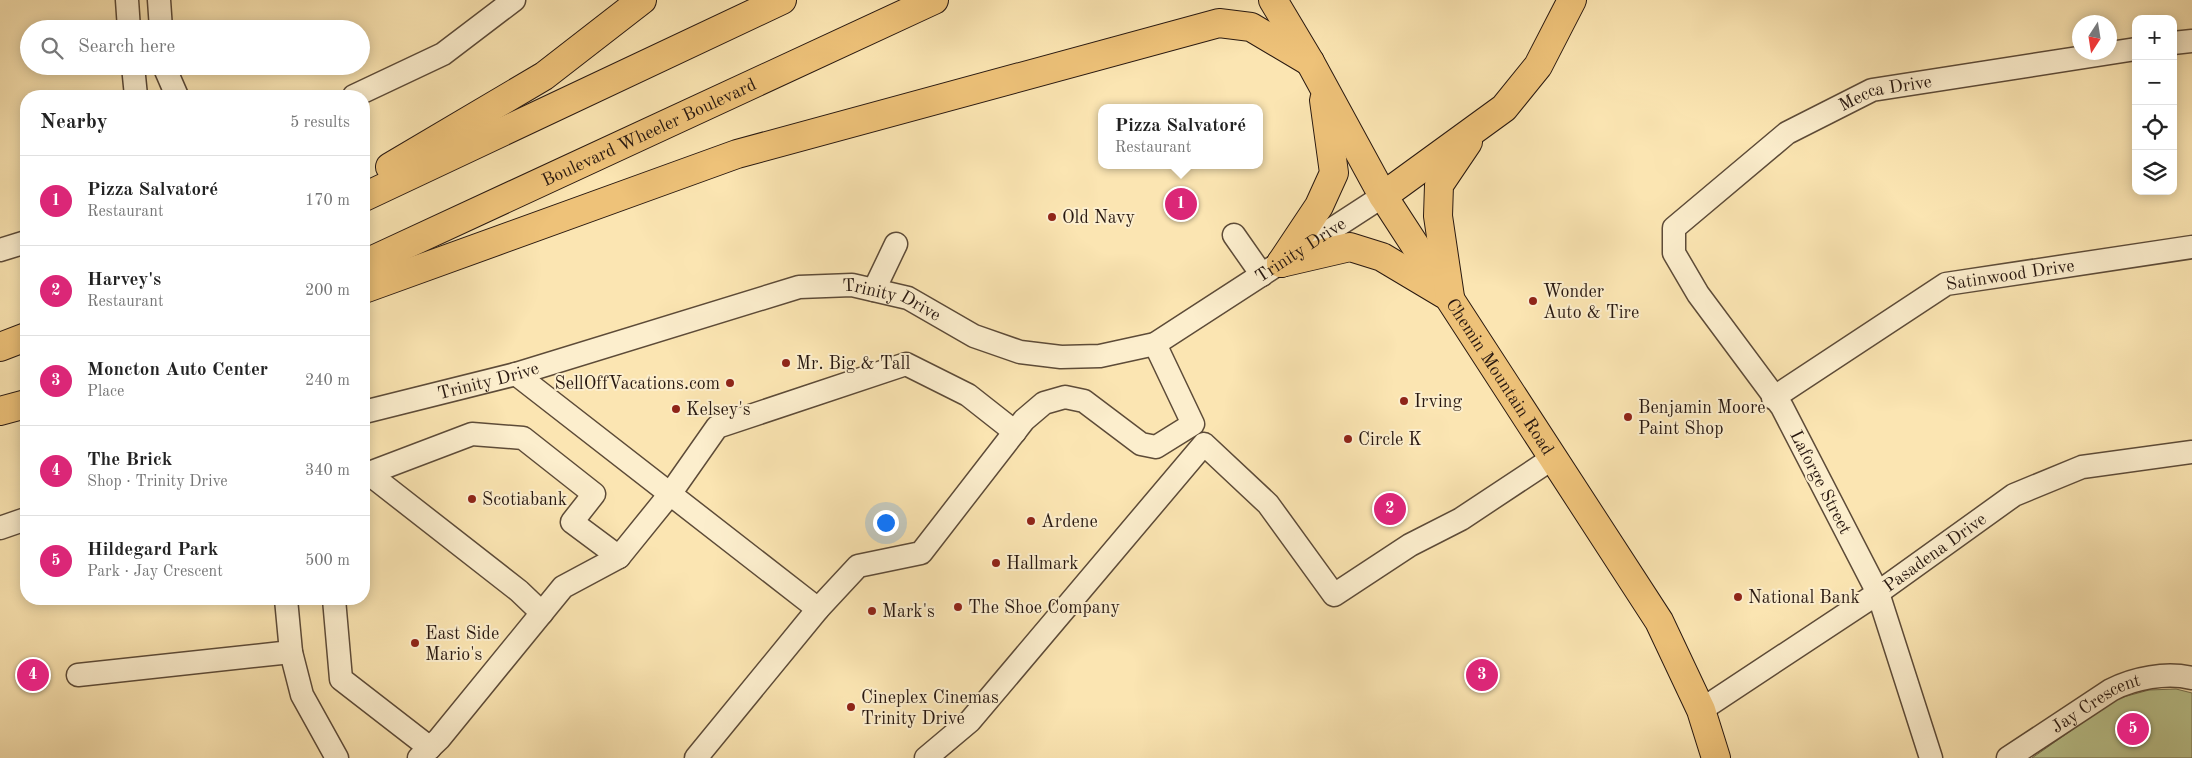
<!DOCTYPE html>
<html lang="en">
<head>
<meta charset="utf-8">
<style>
  :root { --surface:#fff; --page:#f2f2f2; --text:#222; --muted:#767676; --line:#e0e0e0; --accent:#db2777 }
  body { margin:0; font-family:"Old Standard TT",serif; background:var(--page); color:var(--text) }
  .controls { position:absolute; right:15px; top:15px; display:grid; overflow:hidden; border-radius:10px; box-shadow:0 2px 12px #0003 }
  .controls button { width:45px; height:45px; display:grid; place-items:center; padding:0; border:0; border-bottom:1px solid var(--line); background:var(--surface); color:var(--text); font:25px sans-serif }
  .compass { position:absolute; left:2072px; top:15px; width:45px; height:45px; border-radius:50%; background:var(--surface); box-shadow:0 2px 12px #0003; rotate:192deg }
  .you { position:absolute; left:885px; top:522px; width:18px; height:18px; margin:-12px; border:4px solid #fff; border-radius:50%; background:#1a73e8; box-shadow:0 0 0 8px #1a73e833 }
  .badge { display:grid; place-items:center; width:32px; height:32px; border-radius:50%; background:var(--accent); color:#fff; font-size:16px; font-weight:700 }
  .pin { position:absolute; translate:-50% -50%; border:2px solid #fff; box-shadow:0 1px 5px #0006 }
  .popup { position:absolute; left:1098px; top:104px; width:165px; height:65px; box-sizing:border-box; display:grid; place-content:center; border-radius:10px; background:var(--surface); filter:drop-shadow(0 1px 4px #0005); font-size:16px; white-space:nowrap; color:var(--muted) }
  .popup b { font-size:19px; color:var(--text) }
  .popup::after { content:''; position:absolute; left:50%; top:100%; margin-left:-10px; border:10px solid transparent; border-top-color:var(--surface) }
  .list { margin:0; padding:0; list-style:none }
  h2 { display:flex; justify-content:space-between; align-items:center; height:65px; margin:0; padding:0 20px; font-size:21px }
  h2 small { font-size:16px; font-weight:400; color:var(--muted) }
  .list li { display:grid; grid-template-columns:32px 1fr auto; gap:15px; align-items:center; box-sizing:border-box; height:90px; padding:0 20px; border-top:1px solid var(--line) }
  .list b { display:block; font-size:19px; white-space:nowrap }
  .list p { margin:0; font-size:16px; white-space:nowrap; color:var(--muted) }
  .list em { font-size:16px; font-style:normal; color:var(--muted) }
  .icon { flex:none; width:28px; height:28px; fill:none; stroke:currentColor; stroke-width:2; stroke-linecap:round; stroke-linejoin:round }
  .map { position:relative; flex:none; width:2192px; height:758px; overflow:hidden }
  .search { position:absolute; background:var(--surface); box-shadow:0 2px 12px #0003; left:20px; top:20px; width:350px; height:55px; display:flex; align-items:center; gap:12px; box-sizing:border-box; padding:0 18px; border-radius:28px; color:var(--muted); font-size:19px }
  .panel { position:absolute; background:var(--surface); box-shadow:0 2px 12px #0003; left:20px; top:90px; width:350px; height:515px; border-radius:20px }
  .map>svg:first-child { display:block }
</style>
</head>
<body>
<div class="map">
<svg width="2192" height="758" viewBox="0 0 2192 758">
  <rect width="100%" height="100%" fill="#fbe5b2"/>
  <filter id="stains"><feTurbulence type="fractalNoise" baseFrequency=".004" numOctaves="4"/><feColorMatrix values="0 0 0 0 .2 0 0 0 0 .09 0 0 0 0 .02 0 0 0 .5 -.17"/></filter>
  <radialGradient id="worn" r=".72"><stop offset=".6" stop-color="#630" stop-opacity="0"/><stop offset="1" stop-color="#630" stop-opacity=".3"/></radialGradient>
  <!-- green -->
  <path fill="#bbc58e" stroke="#726e4f" d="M2176,689l16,4v65h-160l84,-59 33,-9z"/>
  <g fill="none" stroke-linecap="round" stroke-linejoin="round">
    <defs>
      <g id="minor">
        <path d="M127,0l2,29"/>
        <path d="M159,0l2,29"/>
        <path d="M2173,43l19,-2"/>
        <path d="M133,66l3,30"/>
        <path d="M164,66l13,30"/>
        <path d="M354,96l89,-42 71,-54"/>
        <path d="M1234,235l28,40"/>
        <path d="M0,250l26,-8"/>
        <path d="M874,290l22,-46"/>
        <path d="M516,374l302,235"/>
        <path id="s1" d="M1773,398l173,-114 246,-37"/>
        <path id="s2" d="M364,412l152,-38 283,-87 53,-2 56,13 66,38 46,16 41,5 39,-1 55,-12 228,-148"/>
        <path d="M368,473l151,118 23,22"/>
        <path d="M364,475l108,-41 51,4 71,56 -22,28 47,35"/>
        <path d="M0,528l26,-9"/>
        <path d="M286,599l5,53 11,43 35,63"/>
        <path d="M334,599l7,80 89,69"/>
        <path d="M78,675l213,-23"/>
        <path id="s3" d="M1701,710l171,-113 142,-102 68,-28 110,-15"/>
        <path d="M419,758l20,-19 124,-152 56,-30 51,-63 47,-67 189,-63 62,31 47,37"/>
        <path d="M696,758l122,-149 40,-43 63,-13 103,-133 20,-17 21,-6 19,4 57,43 15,3 37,-23 -38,-80"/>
        <path d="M926,758l44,-37 234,-277 64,60 66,91 76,-50 51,-26 92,-61"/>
        <path id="s4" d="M1931,758l-53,-165 -96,-186 -84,-113 -24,-41v-25l113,-95 85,-43 264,-41"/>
        <path id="s5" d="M2008,758l103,-68c23,-12 55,-18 81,-12"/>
      </g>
      <g id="major">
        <path id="s6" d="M1273,0l37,62 73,134 276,425 42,89 15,48"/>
        <path d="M1281,263l38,-57 15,-33 -10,-73"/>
        <path d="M1281,263l69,-16 32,10 62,37"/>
      </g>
      <g id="highway">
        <path d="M390,167l154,-91 98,-76"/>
        <path d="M1383,196l121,-88 34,-42 34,-66"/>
        <path d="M364,197l418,-197"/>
        <path id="s7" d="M364,264l570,-264"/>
        <path d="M364,289l373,-135 482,-131 32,4 59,35"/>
        <path d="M1450,297l-12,-81 1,-31 29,-43"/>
        <path d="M0,347l26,-10"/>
        <path d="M0,411l26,-7"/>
      </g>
    </defs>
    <!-- minor casing -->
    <use href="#minor" stroke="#5d4b38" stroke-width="25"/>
    <!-- major casing -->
    <use href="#major" stroke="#281810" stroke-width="30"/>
    <!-- highway casing -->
    <use href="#highway" stroke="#281810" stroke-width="30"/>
    <!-- minor -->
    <use href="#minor" stroke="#fceecd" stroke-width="22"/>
    <!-- major -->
    <use href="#major" stroke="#eec279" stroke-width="28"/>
    <!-- highway -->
    <use href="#highway" stroke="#eec279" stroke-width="28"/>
  </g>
  <!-- markers -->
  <g fill="#8f2418" stroke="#fceecd" stroke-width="2">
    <circle cx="1052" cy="217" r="5"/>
    <circle cx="1533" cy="301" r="5"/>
    <circle cx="786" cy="363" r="5"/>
    <circle cx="730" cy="383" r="5"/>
    <circle cx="1404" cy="401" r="5"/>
    <circle cx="676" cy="409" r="5"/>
    <circle cx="1628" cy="417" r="5"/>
    <circle cx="1348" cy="439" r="5"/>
    <circle cx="472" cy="499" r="5"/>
    <circle cx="1031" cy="521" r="5"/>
    <circle cx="996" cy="563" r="5"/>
    <circle cx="1738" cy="597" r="5"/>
    <circle cx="958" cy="607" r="5"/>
    <circle cx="872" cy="611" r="5"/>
    <circle cx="415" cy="643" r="5"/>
    <circle cx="851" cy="707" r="5"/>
  </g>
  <g text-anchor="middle" stroke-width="4" stroke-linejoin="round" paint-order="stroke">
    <!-- street labels -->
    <g font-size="18" fill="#281810" stroke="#fceecd">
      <text dy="6" stroke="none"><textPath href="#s4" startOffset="851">Mecca Drive</textPath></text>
      <text dy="6" stroke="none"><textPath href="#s7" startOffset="314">Boulevard Wheeler Boulevard</textPath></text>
      <text dy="6" stroke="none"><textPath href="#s2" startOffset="998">Trinity Drive</textPath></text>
      <text dy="6" stroke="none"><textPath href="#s1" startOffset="272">Satinwood Drive</textPath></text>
      <text dy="6" stroke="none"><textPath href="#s2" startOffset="548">Trinity Drive</textPath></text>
      <text dy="6" stroke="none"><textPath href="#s6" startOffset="440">Chemin Mountain Road</textPath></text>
      <text dy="6" stroke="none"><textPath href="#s2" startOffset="128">Trinity Drive</textPath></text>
      <text transform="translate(1821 482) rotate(63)" y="6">Laforge Street</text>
      <text dy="6" stroke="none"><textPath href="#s3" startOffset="282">Pasadena Drive</textPath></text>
      <text dy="6" stroke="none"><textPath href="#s5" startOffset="104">Jay Crescent</textPath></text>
    </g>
    <!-- poi labels -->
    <g font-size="18" fill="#281810" stroke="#fceecd" text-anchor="start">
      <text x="1062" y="223">Old Navy</text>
      <text x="1543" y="297">Wonder<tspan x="1543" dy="21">Auto &amp; Tire</tspan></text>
      <text x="796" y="369">Mr. Big &amp; Tall</text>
      <text x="720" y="389" text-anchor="end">SellOffVacations.com</text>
      <text x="1414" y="407">Irving</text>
      <text x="1638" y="413">Benjamin Moore<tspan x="1638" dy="21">Paint Shop</tspan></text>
      <text x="686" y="415">Kelsey's</text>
      <text x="1358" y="445">Circle K</text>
      <text x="482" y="505">Scotiabank</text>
      <text x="1041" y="527">Ardene</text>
      <text x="1006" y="569">Hallmark</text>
      <text x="1748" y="603">National Bank</text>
      <text x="968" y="613">The Shoe Company</text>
      <text x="882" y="617">Mark's</text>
      <text x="425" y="639">East Side<tspan x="425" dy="21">Mario's</tspan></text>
      <text x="861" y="703">Cineplex Cinemas<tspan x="861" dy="21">Trinity Drive</tspan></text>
    </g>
  </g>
  <rect width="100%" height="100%" filter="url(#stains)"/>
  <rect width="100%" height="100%" fill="url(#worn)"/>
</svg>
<div class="controls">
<button>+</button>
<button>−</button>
<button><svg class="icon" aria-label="locate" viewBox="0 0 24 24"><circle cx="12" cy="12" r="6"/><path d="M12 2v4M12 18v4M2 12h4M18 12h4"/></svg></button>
<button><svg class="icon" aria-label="layers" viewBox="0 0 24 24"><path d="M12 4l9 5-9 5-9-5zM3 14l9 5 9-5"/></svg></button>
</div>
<svg class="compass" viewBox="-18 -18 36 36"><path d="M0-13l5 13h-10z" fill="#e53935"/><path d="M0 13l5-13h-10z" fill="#767676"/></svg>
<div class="you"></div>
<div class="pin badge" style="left:1181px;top:204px">1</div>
<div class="popup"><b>Pizza Salvatoré</b>Restaurant</div>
<div class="pin badge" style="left:1390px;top:509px">2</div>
<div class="pin badge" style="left:1482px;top:675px">3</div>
<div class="pin badge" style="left:33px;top:675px">4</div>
<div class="pin badge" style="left:2133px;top:729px">5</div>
<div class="search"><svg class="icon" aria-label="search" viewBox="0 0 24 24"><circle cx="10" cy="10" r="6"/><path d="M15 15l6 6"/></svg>Search here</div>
<section class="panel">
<h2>Nearby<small>5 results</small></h2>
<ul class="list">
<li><span class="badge">1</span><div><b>Pizza Salvatoré</b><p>Restaurant</p></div><em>170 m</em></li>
<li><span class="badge">2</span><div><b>Harvey's</b><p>Restaurant</p></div><em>200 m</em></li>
<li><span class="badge">3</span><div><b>Moncton Auto Center</b><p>Place</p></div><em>240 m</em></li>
<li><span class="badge">4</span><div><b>The Brick</b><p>Shop · Trinity Drive</p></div><em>340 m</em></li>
<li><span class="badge">5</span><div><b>Hildegard Park</b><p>Park · Jay Crescent</p></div><em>500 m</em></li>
</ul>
</section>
</div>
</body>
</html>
